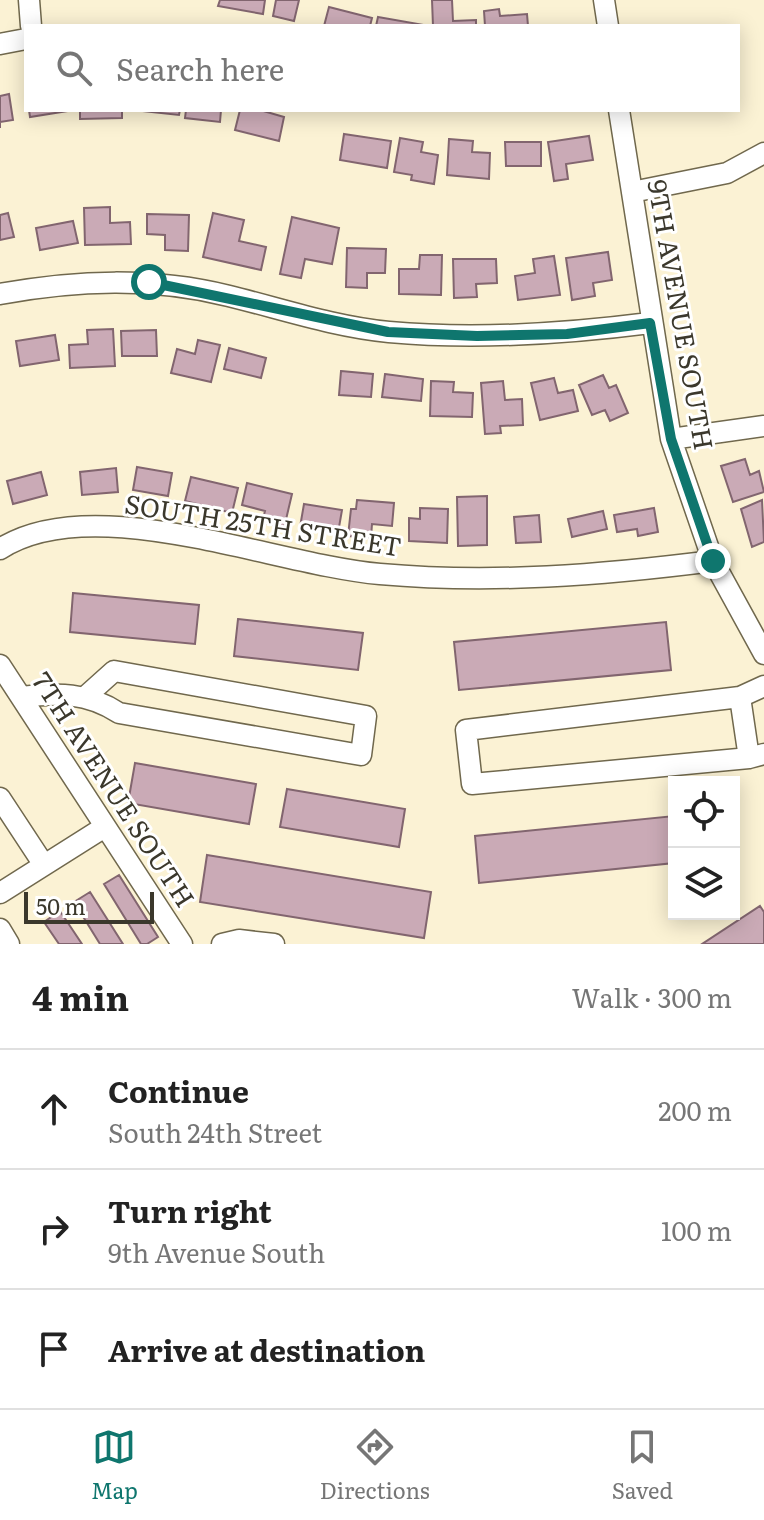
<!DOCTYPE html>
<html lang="en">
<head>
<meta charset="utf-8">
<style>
  :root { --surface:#fff; --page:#f6f6f6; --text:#222; --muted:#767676; --line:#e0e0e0; --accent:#0f766e }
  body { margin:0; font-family:Literata,serif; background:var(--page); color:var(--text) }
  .controls { position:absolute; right:24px; bottom:24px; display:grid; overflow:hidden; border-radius:0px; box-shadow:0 4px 20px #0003 }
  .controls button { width:72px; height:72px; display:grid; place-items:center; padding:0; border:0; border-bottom:2px solid var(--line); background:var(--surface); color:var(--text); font:40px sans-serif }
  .scale { position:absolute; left:24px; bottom:20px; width:130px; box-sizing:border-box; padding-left:8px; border:4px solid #3b382c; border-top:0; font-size:22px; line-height:28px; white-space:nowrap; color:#3b382c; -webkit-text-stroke:6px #fff; paint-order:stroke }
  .stop { position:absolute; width:24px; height:24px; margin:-18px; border:6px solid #0f766e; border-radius:50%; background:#fff }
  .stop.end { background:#0f766e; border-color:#fff; box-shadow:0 2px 8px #0008 }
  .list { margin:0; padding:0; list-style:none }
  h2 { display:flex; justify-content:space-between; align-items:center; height:104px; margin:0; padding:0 32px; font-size:34px }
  h2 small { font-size:26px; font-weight:400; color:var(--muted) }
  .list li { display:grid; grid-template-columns:52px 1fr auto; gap:24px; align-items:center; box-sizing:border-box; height:120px; padding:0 32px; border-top:2px solid var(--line) }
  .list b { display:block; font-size:30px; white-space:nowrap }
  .list p { margin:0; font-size:26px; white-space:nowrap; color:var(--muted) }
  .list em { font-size:26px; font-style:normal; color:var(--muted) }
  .icon { flex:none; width:44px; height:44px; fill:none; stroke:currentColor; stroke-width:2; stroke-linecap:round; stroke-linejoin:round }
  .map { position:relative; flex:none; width:764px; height:944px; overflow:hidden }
  .search { position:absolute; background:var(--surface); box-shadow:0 4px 20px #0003; left:24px; right:24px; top:24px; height:88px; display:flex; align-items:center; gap:20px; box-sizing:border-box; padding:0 28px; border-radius:0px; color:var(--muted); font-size:30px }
  .sheet { height:464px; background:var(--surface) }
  nav { display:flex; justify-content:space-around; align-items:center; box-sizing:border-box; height:112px; border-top:2px solid var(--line); background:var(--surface); font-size:22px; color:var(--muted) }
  nav a { display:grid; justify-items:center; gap:4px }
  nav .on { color:var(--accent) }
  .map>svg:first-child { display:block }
</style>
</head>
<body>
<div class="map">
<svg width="764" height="944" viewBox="0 0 764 944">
  <rect width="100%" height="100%" fill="#fbf2d4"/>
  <!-- building -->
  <path fill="#caaab6" stroke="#82656f" stroke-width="2" d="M220,0h45l-2,14 -45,-8z
    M276,0h23l-5,21 -21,-5z
    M432,0h20l1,21 23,-1v6h-43z
    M329,7l43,11 -2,8h-46z
    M499,9l1,7 27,-2 1,12h-43l-1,-15z
    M378,17l46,8v1h-48z
    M9,94l4,26 -13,2v6v-32z
    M29,110h45l-44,7z
    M80,110h42v8l-42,1z
    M133,110h47l-1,5z
    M186,110h35l-1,12 -35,-4z
    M240,110h20l24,7 -5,24 -44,-11z
    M344,134l47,7 -4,27 -47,-8z
    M589,136l4,24 -27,4 2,15 -14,2 -6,-39z
    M400,138l23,4 -2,10 17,3 -4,29 -23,-4 1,-5 -18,-3z
    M449,139l24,2 -1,11 18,1 -1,26 -42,-4z
    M505,142h36v24h-35z
    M110,207v16l20,-1 1,22 -46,1 -1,-37z
    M8,213l6,24 -14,3v-25z
    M213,213l31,7 -5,21 27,6 -5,23 -58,-13z
    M147,214l42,1 -1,36 -23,-1v-15l-18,-1z
    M292,217l47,11 -7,36 -27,-5 -4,19 -21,-4z
    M73,221l5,22 -38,7 -4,-22z
    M347,248l39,1 -1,24h-18v15l-21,-1z
    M608,252l4,28 -19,3 2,13 -23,4 -6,-42z
    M420,255h22l-1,40 -42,-1v-25h20z
    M554,256l6,39 -42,5 -3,-24 20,-3 -2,-14z
    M453,259h43l1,24 -21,1 1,13 -23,1z
    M113,329l2,37 -45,2 -1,-23 19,-1 -1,-14z
    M156,330l1,26h-35l-1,-25z
    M55,335l4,25 -39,6 -4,-25z
    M198,340l22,5 -9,37 -40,-9 6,-24 18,5z
    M229,348l37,10 -5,20 -37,-9z
    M341,371l32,3 -2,23 -32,-2z
    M385,374l38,5 -2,22 -39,-4z
    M603,375l6,13 7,-3 12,28 -18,8 -5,-11 -13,5 -13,-30z
    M554,378l4,15 15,-3 5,21 -38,9 -9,-37z
    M431,381l23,1 -1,10 20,1 -1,24 -42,-1z
    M503,381l2,19 17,-1 1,26 -23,1 1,7 -16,1 -4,-51z
    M745,459l5,16 9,-4 5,21 -31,10 -12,-36z
    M137,467l35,6 -4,23 -35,-6z
    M116,468l2,24 -36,3 -2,-23z
    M41,472l6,23 -34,9 -6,-23z
    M191,477l47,11 -6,25 -47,-12z
    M247,483l45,11 -8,34 -22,-6 3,-11 -23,-6z
    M487,496v49l-29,1 -1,-49z
    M357,500l37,3 -2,23 -20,-2 -1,14 -23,-2 3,-27h5z
    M762,500l2,42 -12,5 -11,-38z
    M304,504l38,6 -4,23 -38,-6z
    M420,508l28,1 -1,34 -38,-2v-23l11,1z
    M654,508l4,24 -20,4 -1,-7 -20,3 -3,-17z
    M603,511l4,18 -35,8 -4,-18z
    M539,515l2,27 -25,1 -2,-26z
    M73,593l126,12 -4,39 -125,-12z
    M238,619l125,14 -5,37 -124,-14z
    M666,622l5,48 -212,20 -5,-48z
    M135,763l121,21 -7,40 -121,-21z
    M287,789l118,20 -6,38 -119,-20z
    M674,816v47l-195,20 -4,-47z
    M207,855l224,37 -7,46 -224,-36z
    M119,875l39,62 -11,7h-6l-37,-60z
    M90,892l33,52h-23l-26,-42z
    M760,906l4,6v32h-62z
    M60,911l22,33h-23l-15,-22z"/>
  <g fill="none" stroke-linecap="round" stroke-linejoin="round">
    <defs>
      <path id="minor" d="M29,0l2,26
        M604,0l4,26
        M0,44l26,-5
        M619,110l52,329 42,122 51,93
        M632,192l95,-19 37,-20
        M0,294c77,-14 152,-17 229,2 53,13 106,31 160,36 88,8 175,2 261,-9
        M671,439l93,-13
        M0,549c93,-60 274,16 380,25 112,10 223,1 333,-13
        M0,665l182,279
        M21,697c37,-4 66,-5 98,16l242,42 5,-39 -252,-45 -29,26
        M740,697l24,-11
        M749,758l-9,-61 -274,33 6,54 277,-26 15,-4
        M0,798l44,67
        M0,893l103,-65
        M0,929l9,15
        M222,944l17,-4 35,4"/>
    </defs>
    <!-- minor casing -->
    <use href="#minor" stroke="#70684d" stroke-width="23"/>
    <!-- minor -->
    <use href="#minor" stroke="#fff" stroke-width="20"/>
  </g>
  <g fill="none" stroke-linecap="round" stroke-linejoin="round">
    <!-- route -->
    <path stroke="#0f766e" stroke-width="10" d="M149,282l239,50 89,4 90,-2 83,-11 21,116 42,122"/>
  </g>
  <g text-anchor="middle" stroke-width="6" stroke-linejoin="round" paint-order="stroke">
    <!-- street labels -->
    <g font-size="26" fill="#3b382c" stroke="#fff">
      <text transform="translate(680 315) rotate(80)" y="9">9TH AVENUE SOUTH</text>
      <text transform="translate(263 526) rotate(9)" y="9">SOUTH 25TH STREET</text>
      <text transform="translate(113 790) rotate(57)" y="9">7TH AVENUE SOUTH</text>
    </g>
  </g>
</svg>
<div class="controls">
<button><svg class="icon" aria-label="locate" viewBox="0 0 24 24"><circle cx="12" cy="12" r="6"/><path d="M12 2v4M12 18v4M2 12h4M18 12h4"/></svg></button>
<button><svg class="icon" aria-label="layers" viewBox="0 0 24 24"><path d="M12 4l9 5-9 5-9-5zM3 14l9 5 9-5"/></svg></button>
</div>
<div class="scale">50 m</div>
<div class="stop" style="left:149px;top:282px"></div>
<div class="stop end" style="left:713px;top:561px"></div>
<div class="search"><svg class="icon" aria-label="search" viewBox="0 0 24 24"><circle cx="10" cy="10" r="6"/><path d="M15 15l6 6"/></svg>Search here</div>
</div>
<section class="sheet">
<h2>4 min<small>Walk · 300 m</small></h2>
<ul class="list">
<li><svg class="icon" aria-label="ahead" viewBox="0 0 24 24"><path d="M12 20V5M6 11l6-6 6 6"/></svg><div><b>Continue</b><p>South 24th Street</p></div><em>200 m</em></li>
<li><svg class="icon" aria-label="right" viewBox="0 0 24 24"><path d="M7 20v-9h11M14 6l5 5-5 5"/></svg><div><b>Turn right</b><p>9th Avenue South</p></div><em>100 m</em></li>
<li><svg class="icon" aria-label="arrive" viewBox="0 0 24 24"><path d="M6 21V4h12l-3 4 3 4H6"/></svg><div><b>Arrive at destination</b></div></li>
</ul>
</section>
<nav>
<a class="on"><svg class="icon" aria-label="map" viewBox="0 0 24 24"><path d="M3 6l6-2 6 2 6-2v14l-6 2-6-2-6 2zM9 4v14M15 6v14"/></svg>Map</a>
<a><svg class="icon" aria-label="directions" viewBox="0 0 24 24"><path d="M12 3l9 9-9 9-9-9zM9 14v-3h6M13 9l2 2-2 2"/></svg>Directions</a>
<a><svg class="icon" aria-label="saved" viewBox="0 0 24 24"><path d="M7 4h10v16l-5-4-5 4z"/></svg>Saved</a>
</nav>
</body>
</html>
